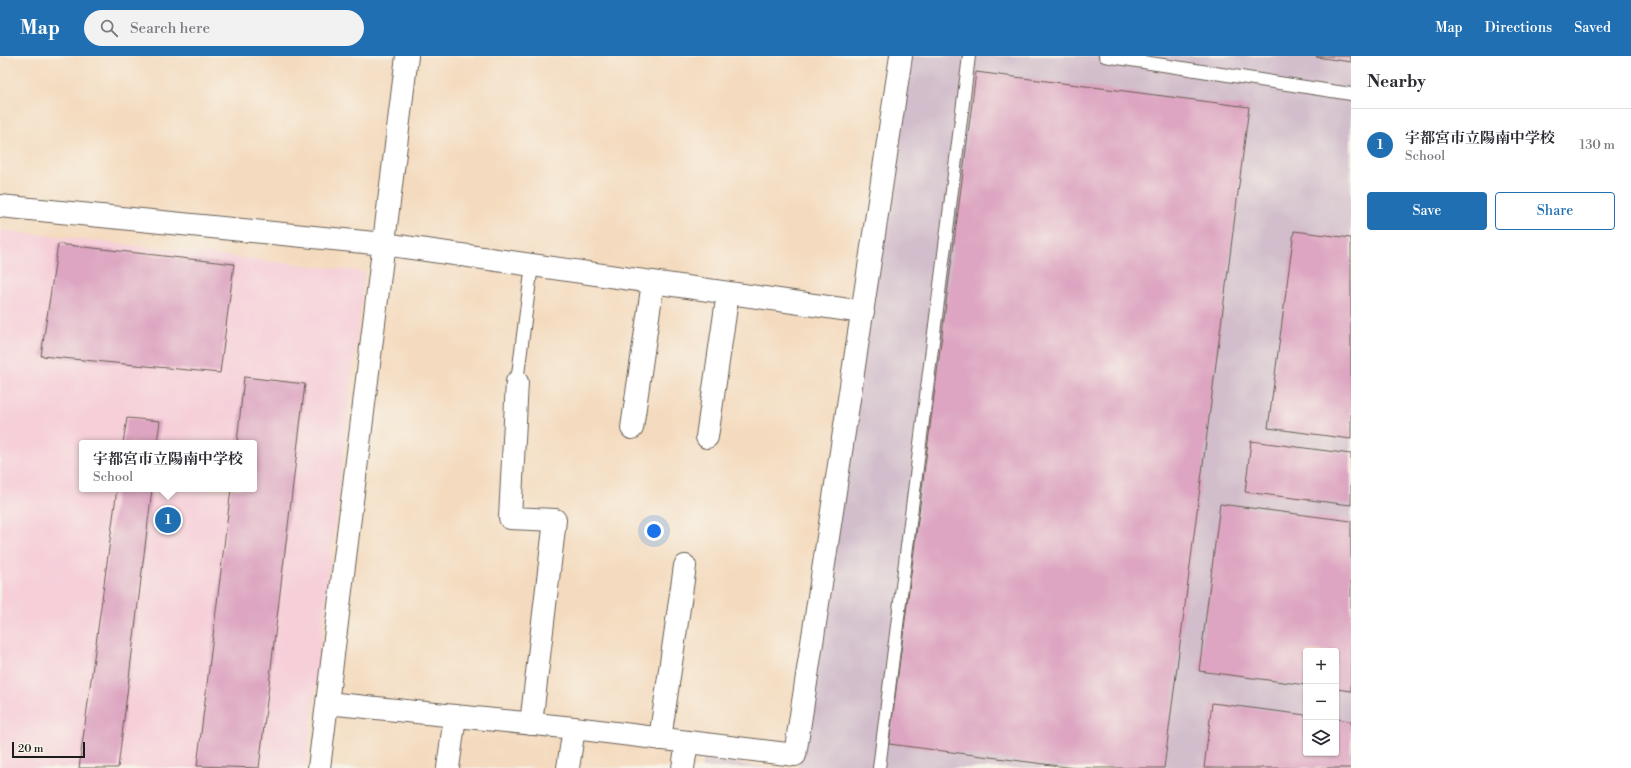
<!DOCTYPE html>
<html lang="en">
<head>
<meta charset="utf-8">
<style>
  :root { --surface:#fff; --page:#f2f2f3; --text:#2b2b33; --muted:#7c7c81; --line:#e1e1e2; --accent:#1f6fb2 }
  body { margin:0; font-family:"Libre Bodoni","Noto Serif JP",serif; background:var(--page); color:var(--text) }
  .controls { position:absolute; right:12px; bottom:12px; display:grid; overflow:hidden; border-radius:4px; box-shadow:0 1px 3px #0004 }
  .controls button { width:36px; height:36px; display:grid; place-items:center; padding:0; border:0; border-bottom:1px solid var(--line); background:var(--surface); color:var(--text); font:20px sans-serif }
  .scale { position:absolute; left:12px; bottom:10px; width:73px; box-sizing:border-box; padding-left:4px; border:2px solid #1c1c1c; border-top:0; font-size:11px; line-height:14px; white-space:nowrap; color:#1c1c1c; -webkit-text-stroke:3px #f7f3e8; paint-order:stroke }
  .you { position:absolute; left:654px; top:475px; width:14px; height:14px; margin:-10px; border:3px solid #fff; border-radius:50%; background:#1a73e8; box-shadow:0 0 0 6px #1a73e833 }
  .badge { display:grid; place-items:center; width:26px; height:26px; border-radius:50%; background:var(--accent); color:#fff; font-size:13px; font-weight:700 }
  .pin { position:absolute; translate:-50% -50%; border:2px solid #fff; box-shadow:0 1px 4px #0006 }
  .popup { position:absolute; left:79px; top:384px; width:178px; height:52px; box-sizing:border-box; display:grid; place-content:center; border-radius:4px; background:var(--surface); filter:drop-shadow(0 1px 3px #0005); font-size:13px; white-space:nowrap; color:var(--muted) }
  .popup b { font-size:15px; color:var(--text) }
  .popup::after { content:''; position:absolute; left:50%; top:100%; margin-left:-8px; border:8px solid transparent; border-top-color:var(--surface) }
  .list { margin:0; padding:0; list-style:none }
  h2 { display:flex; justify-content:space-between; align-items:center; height:52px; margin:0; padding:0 16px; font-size:17px }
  h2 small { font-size:13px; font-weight:400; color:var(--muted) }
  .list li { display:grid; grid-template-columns:26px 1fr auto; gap:12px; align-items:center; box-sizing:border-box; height:72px; padding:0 16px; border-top:1px solid var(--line) }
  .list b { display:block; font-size:15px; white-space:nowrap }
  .list p { margin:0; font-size:13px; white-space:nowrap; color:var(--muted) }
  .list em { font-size:13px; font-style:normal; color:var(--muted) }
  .actions { display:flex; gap:8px; padding:12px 16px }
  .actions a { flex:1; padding:9px 0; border:1px solid var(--accent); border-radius:4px; text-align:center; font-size:14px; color:var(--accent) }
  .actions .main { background:var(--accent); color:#fff }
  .icon { flex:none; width:22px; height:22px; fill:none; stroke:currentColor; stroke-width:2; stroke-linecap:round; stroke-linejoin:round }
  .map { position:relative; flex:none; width:1351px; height:712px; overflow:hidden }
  header { display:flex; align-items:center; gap:24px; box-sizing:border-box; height:56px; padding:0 20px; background:var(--accent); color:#fff }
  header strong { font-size:19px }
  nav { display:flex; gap:22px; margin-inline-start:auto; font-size:14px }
  .search { width:280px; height:36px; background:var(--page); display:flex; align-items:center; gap:10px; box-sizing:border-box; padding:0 14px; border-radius:22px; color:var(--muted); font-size:15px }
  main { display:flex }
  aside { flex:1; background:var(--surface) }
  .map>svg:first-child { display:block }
</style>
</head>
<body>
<header>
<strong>Map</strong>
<div class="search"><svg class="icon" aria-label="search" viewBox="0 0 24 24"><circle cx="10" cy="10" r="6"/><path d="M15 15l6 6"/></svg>Search here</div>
<nav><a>Map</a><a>Directions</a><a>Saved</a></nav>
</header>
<main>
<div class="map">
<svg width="1351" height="712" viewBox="0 0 1351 712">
  <rect width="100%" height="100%" fill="#f7f3e8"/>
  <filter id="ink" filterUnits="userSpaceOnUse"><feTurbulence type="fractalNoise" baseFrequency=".025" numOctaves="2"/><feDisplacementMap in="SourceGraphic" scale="8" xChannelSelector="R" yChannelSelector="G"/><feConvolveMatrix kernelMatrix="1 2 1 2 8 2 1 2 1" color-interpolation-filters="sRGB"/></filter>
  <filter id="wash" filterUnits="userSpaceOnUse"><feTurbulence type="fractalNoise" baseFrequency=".012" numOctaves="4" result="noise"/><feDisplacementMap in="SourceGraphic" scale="16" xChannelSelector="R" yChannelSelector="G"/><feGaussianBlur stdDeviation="0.9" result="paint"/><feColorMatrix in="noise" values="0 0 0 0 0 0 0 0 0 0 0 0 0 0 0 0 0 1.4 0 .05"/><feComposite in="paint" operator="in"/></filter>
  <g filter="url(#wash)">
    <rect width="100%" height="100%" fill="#f4dbbf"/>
    <!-- built -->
    <path fill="#f6cfd9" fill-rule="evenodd" d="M0,174l365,42 -59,496h-306zM82,387h172v46h-172z"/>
    <!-- industrial -->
    <path fill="#d1bdcb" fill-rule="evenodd" d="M903,0h448v712h-553zM1306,595h30v102h-30z
      M703,703l67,9h-68z"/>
    <g id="blocks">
      <!-- building -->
      <path fill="#dda5c1" d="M1316,0h35v6l-35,-5z
        M976,16l273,35 -85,661h-89l-186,-24z
        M1294,175l57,7v201l-83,-11z
        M58,188l176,20 -14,109 -179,-17z
        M244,321l61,7 -46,384 -62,-2 34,-277h23v-46h-17z
        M127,362l33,3 -3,22h-34z
        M1251,385l100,13v51l-106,-13z
        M117,433h35l-34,279h-39z
        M1220,448l131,17v170l-15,-2v-38h-30v34l-107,-14z
        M1212,647l94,12v38h30v-34l15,2v47h-147z"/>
    </g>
  </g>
  <g filter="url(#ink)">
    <use href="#blocks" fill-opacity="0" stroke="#685f55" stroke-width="1"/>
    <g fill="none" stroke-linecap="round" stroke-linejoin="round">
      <defs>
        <path id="service" d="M1105,0l246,38
          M517,326l15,-117
          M879,712l90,-712"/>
        <path id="minor" d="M0,150l384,38 479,68
          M517,326l-7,136 45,2 -24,204
          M632,372l21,-146
          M707,381l21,-144
          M327,647l247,25
          M660,683l25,-173
          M319,712l88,-712
          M448,712l7,-52
          M568,712l6,-40 221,27 106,-699
          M683,712l4,-26"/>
      </defs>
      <!-- service casing -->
      <use href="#service" stroke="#685f55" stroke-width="14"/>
      <!-- minor casing -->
      <use href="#minor" stroke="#685f55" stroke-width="24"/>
      <!-- service -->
      <use href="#service" stroke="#fff" stroke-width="12"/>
      <!-- minor -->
      <use href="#minor" stroke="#fff" stroke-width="22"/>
    </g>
  </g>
</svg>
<div class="controls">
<button>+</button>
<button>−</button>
<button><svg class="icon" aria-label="layers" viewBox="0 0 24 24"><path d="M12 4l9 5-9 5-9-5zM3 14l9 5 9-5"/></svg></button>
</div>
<div class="scale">20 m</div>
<div class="you"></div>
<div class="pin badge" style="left:168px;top:464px">1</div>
<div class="popup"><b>宇都宮市立陽南中学校</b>School</div>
</div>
<aside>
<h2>Nearby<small></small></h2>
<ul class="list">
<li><span class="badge">1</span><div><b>宇都宮市立陽南中学校</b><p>School</p></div><em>130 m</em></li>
</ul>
<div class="actions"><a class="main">Save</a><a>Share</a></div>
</aside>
</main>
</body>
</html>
